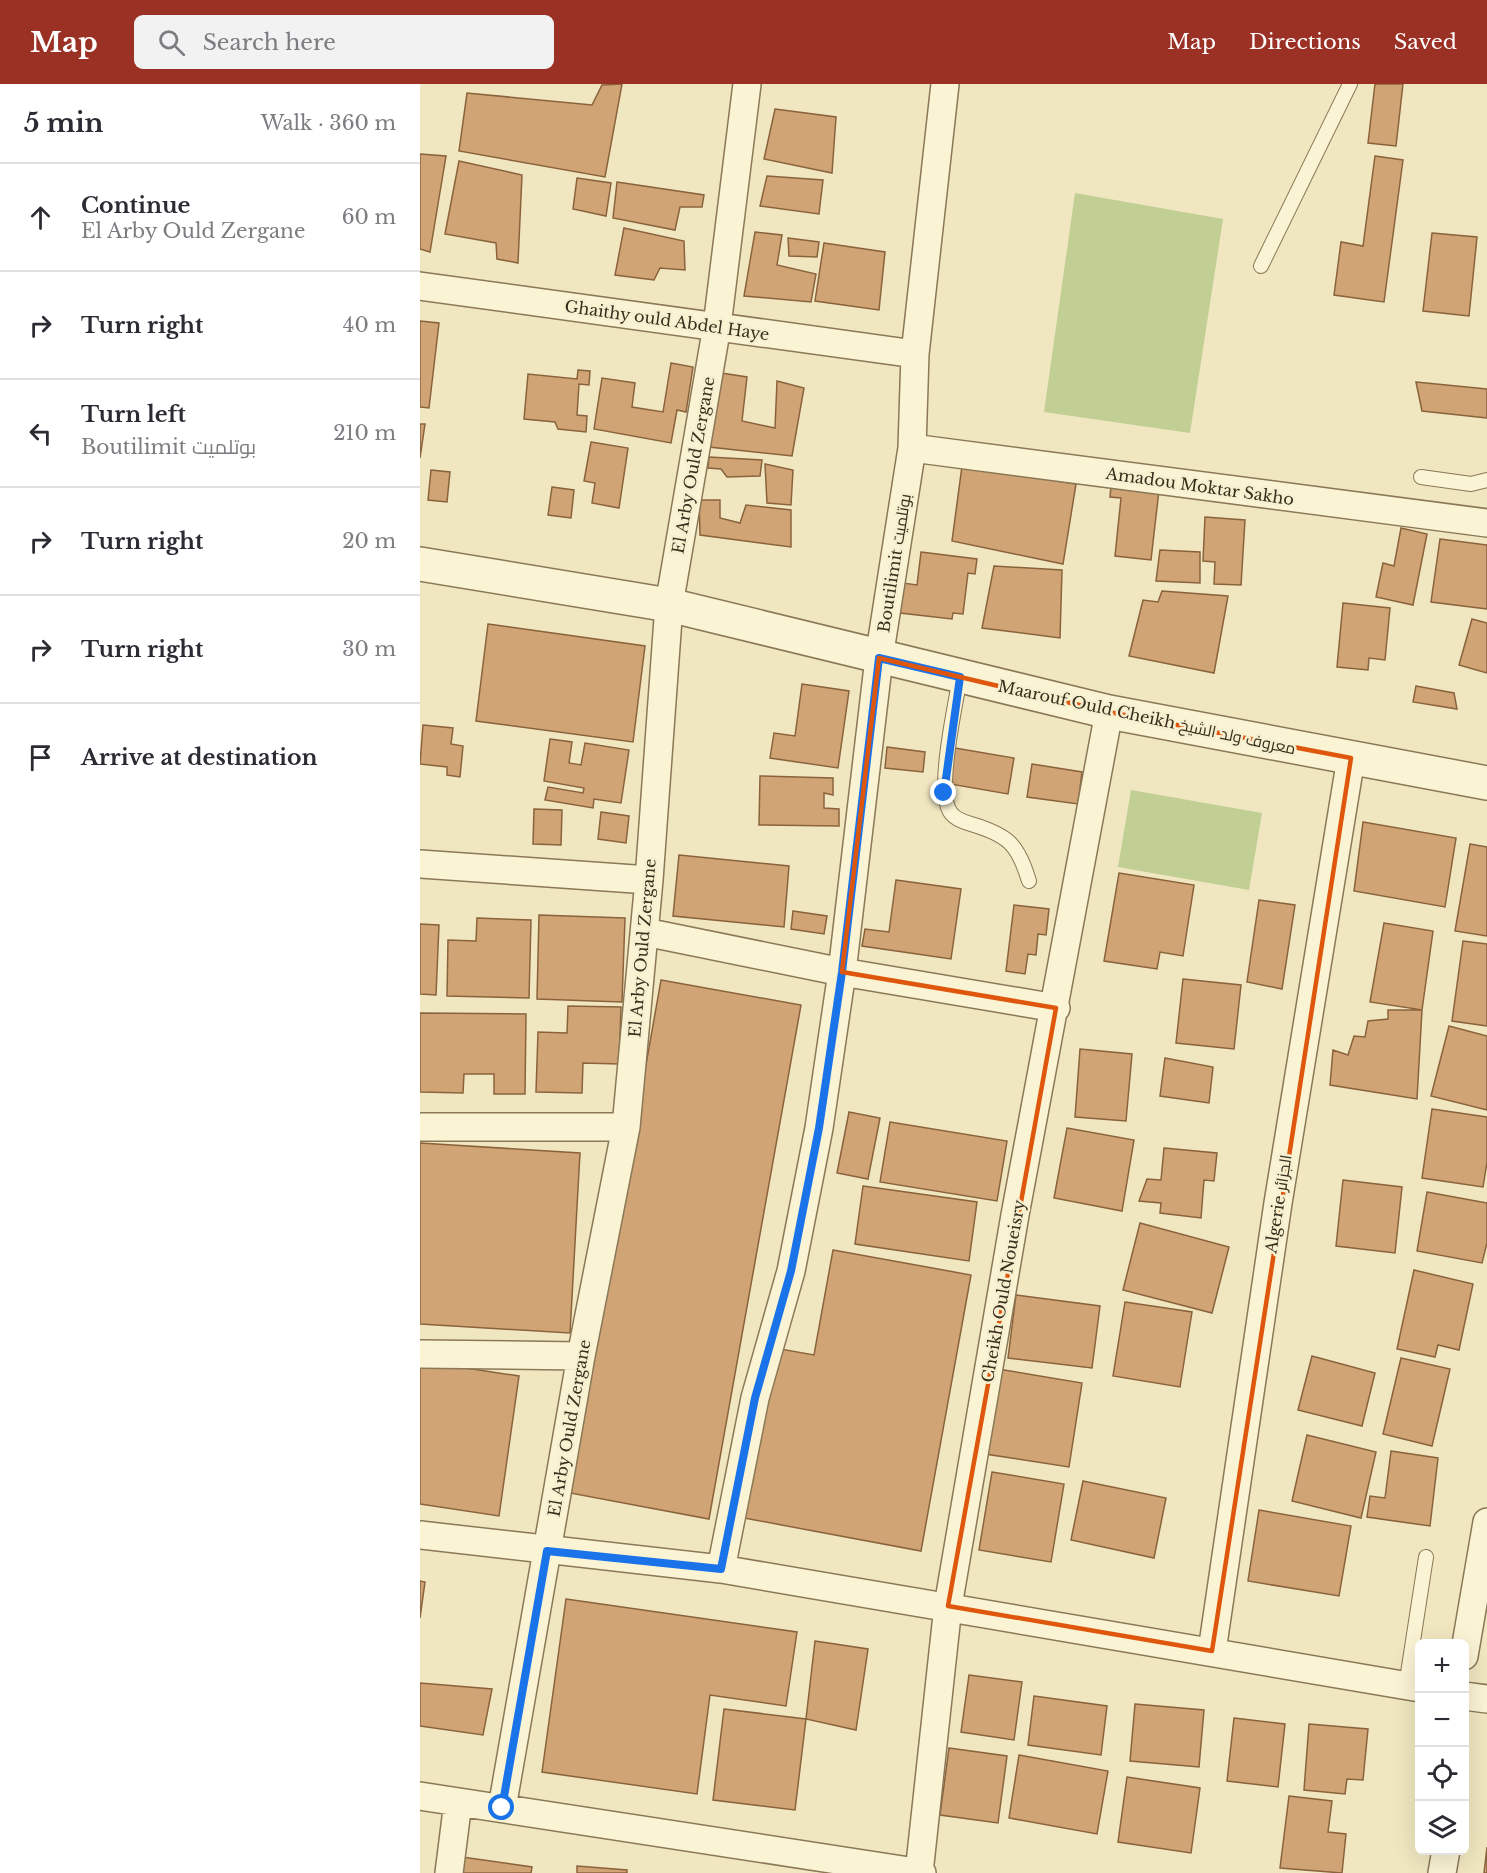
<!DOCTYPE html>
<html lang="en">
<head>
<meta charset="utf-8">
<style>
  :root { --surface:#fff; --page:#f2f2f3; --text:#2b2b33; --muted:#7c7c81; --line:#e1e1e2; --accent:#9b3025 }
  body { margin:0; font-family:"Libre Baskerville",Cairo,serif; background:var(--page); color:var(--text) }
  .controls { position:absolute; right:18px; bottom:18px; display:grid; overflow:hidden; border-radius:9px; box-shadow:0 6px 24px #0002 }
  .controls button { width:54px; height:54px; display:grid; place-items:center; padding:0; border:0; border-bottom:2px solid var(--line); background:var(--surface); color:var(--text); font:30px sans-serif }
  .stop { position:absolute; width:18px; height:18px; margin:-14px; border:4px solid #1a73e8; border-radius:50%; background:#fff }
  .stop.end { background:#1a73e8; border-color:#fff; box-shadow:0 2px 6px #0008 }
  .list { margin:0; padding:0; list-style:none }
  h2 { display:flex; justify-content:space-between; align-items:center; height:78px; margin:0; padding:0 24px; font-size:26px }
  h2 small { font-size:20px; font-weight:400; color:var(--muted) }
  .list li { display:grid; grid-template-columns:39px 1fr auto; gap:18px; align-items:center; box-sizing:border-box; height:108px; padding:0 24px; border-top:2px solid var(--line) }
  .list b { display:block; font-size:22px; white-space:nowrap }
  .list p { margin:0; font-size:20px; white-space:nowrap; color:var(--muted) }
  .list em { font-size:20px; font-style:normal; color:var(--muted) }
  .icon { flex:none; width:33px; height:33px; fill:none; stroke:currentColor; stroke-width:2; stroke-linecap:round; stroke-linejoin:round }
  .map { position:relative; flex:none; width:1067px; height:1789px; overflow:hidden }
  header { display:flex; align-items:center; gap:36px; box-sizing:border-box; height:84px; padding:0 30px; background:var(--accent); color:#fff }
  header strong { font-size:28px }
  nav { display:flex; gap:33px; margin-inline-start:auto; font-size:21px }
  .search { width:420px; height:54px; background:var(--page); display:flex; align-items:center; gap:15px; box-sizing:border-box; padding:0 21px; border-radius:9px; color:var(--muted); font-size:22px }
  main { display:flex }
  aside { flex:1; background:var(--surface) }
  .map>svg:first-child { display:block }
</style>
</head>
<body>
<header>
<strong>Map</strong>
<div class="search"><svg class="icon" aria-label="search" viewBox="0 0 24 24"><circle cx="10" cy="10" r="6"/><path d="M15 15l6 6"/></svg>Search here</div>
<nav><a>Map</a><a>Directions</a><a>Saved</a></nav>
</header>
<main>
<aside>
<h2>5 min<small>Walk · 360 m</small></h2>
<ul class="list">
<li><svg class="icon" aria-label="ahead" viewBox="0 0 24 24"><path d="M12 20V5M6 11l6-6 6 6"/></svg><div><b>Continue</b><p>El Arby Ould Zergane</p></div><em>60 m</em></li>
<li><svg class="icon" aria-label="right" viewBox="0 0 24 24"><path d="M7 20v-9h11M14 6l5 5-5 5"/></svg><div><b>Turn right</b></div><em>40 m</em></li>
<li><svg class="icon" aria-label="left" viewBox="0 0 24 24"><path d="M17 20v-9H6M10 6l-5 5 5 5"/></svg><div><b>Turn left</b><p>Boutilimit بوتلميت</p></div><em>210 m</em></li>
<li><svg class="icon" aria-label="right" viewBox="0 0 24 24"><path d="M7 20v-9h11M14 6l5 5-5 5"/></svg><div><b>Turn right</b></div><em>20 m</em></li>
<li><svg class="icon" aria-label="right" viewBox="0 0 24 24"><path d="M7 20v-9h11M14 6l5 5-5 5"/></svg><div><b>Turn right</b></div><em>30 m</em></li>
<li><svg class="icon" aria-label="arrive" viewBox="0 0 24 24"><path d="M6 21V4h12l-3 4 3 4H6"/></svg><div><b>Arrive at destination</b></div></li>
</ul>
</aside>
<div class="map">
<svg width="1067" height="1789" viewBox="0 0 1067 1789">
  <rect width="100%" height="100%" fill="#f0e7c0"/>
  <!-- green -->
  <path fill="#c1ce94" d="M655,109l148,26 -33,214 -146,-21z
    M711,706l131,23 -13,77 -131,-23z"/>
  <!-- building -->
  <path fill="#d0a475" stroke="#8a633c" stroke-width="1.5" d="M202,0l-17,93 -146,-26 8,-58 125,12 10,-20z
    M955,0h28l-7,62 -28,-3z
    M355,25l61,8 -4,56 -68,-14z
    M0,70l26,2 -16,96 -10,-3z
    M955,72l28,4 -19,142 -50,-7 7,-53 22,4z
    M39,77l63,14 -4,88 -21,-4 -1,-16 -51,-9z
    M347,92l56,4 -4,34 -59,-8z
    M157,94l34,5 -5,33 -33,-7z
    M197,98l87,13 -2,12h-22l-5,23 -62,-12z
    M204,144l60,13 1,29 -25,-2 -6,12 -39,-5z
    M335,148l27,3 -5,30 39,9 -5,28 -67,-6z
    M1012,149l45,4 -8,79 -46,-5z
    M368,154l31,4 -2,15 -28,-1z
    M404,159l61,9 -6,58 -64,-9z
    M0,237l19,2 -10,85 -9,-1z
    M251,279l22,4 -7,45 -9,-2 -6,33 -77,-14 8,-51 33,5 -3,24 31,5z
    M158,286l12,1 -1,14 -10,-1 -2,31 10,1 -1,16 -28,-3 -3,-7 -31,-3 4,-45 49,5z
    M295,288l32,5 -5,44 33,7 2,-47 27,7 -12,68 -83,-9z
    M996,298l71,7v29l-65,-7z
    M0,340h5l-5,34z
    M171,358l37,6 -9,60 -27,-5 3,-20 -11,-2z
    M289,373l53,3 -2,16 -33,1 -6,-8 -13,-1z
    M345,380l28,6 -2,35 -24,-2z
    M542,382l114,18 -13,80 -111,-23z
    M11,386l19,2 -3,30 -19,-2z
    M691,401l48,5 -8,70 -36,-4 6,-58 -11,-1z
    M132,403l22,3 -3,28 -23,-3z
    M279,416h21v18l20,5 6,-18 45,5v37l-91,-12z
    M785,433l40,3 -4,65 -27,-1 1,-22 -12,-1z
    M981,444l26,6 -14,71 -37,-8 7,-34 11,3z
    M1020,455l47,6v64l-56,-7z
    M740,466l40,2v31l-44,-2z
    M501,468l56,7 -2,15 -7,-1 -5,41 -10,-1 -1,6 -52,-6 3,-30 14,2z
    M574,482l68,4 -2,68 -78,-10z
    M742,507l66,5 -14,77 -85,-17 14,-56 15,2z
    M923,519l47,5 -5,52 -16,-2 -1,12 -31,-3z
    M1052,535l15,4v50l-28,-8z
    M68,540l157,22 -12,96 -157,-21z
    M382,600l47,7 -11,77 -68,-10 4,-25 21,3z
    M996,602l38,7 3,16 -44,-7z
    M3,641l30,3 -2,16 12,2 -3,31 -13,-2v-8l-27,-3z
    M130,655l22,3 -3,21 12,2 4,-22 44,7 -8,53 -27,-4 -1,9 -48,-8 3,-13 35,6 1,-5 -40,-7z
    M467,663l38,5 -2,20 -38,-4z
    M535,664l59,10 -6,36 -58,-10z
    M612,680l50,8 -4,32 -51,-7z
    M340,692l73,2v17l-9,-2v15l15,1v17l-80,-1z
    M114,725l28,1 -1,35 -28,-1z
    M181,728l28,4 -3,27 -28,-4z
    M943,738l93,16 -11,69 -91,-16z
    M1050,760l17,3v89l-32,-5z
    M259,771l110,11 -5,61 -111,-11z
    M699,789l75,12 -11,71 -23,-4 -3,17 -53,-8z
    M476,796l65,9 -10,70 -89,-13 3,-17 24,3z
    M839,816l36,5 -13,84 -35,-7z
    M594,821l35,4 -3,26 -8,-1 -2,21 -8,-1 -3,20 -19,-3z
    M373,827l34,5 -3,18 -33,-5z
    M119,831l86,3 -3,84 -85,-3z
    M57,834l54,2 -2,78 -82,-2 1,-56 28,1z
    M964,839l49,8 -11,79 -52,-8z
    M0,840l19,1 -3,70 -16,-1z
    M1043,857l24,3v82l-35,-5z
    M763,895l58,6 -7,64 -58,-6z
    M241,896l140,25 -92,514 -139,-26z
    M148,922l53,1 -2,57 -36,-1 -1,30 -46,-1 2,-60 29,1z
    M968,926h34l-5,89 -87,-14 3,-35 15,5 6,-19 11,1 3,-16 20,-2z
    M0,929l106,1 -1,80h-31v-20h-30l-1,19 -43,-1z
    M1029,942l38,10v74l-56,-14z
    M660,965l52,5 -6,67 -51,-4z
    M745,974l48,9 -4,36 -49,-7z
    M1012,1025l55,8v45l-4,25 -61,-9z
    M429,1028l31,6 -12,61 -31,-6z
    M470,1038l117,19 -10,60 -117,-19z
    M647,1044l67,12 -12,71 -68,-13z
    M0,1059l160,10 -10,180 -150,-9z
    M744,1064l53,5 -3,28 -10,-1 -3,38 -41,-5 1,-10 -22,-2 8,-22 14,1z
    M923,1096l59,7 -7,66 -59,-7z
    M443,1102l114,16 -8,59 -114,-17z
    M1007,1108l60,11v40l-5,20 -65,-12z
    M720,1139l89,24 -17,66 -89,-23z
    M413,1166l138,25 -50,276 -177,-33 31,-170 39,7z
    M994,1186l59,14 -14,66 -21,-5 -3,12 -38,-8z
    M596,1211l84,11 -8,62 -84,-10z
    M705,1218l67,10 -12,75 -67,-11z
    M892,1272l63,17 -13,53 -64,-16z
    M981,1274l49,11 -18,77 -49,-12z
    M0,1277l99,15 -20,140 -79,-12z
    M578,1285l84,14 -13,84 -84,-13z
    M887,1351l69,17 -15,66 -69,-17z
    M971,1367l47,7 -8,68 -63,-9 3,-21 15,2z
    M572,1388l72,12 -13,78 -72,-12z
    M663,1397l83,17 -12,60 -83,-18z
    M839,1426l92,16 -12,70 -91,-15z
    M0,1497l5,1 -5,36z
    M146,1515l231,33 -11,74 -76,-11 -13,99 -155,-22z
    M395,1557l53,8 -12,81 -50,-11z
    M549,1591l53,7 -8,58 -53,-8z
    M0,1599l72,6 -9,46 -63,-9z
    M614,1612l73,10 -6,49 -73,-10z
    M715,1620l69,6 -5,57 -69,-6z
    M304,1625l82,10 -11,91 -82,-10z
    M814,1634l51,6 -7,63 -51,-6z
    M889,1640l59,5 -5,51 -16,-1 -2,15 -41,-4z
    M529,1664l58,8 -9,67 -58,-8z
    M599,1671l89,16 -11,63 -88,-16z
    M707,1693l73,11 -9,65 -73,-11z
    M869,1712l43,5 -4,31 18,2 -4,39 -62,-5z
    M1067,1763v26h-3z
    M42,1773l70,10 -1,6h-71z
    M157,1782l50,4v3h-50z"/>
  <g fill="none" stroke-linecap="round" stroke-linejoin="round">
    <defs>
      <path id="service" d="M841,182l89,-182
        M1001,393l50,7 16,-4
        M540,593c-4,26 -25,117 -9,136 4,6 13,9 20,11 37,11 47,20 58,57
        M986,1602l20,-129"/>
      <path id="minor" d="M0,202l495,68
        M492,364l575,75
        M0,780l229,16
        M225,848l197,40 214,36
        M0,1043h206
        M0,1270l161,2
        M0,1451l301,34 699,119
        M301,1485l34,-171 36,-127 28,-143 23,-156 37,-314 33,-210 3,-94 30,-270
        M792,1567l66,-448 73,-445
        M1044,1572l23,-134
        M1044,1612l23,3
        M0,1712l502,77
        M82,1724l79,-452 45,-229 23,-247 20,-275 48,-279 30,-242
        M29,1789l9,-71
        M499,1789l29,-267 67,-391 94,-503
        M1022,1789l4,-23"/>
      <path id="tertiary" d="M0,480l249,41 440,107 378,71"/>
    </defs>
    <!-- service casing -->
    <use href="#service" stroke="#8a7857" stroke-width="16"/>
    <!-- minor casing -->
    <use href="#minor" stroke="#8a7857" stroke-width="30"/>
    <!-- tertiary casing -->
    <use href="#tertiary" stroke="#8a7857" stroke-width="36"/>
    <!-- service -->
    <use href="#service" stroke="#faf3d4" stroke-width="14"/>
    <!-- minor -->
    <use href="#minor" stroke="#faf3d4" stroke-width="27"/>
    <!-- tertiary -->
    <use href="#tertiary" stroke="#faf3d4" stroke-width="33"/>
  </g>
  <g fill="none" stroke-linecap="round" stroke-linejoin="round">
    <!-- route -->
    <path stroke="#1a73e8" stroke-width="8" d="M82,1724l45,-257 174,18 34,-171 36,-127 28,-143 23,-156 37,-314 81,19 -16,116"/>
  </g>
  <!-- marked area -->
  <path fill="none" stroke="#df570d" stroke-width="4.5" stroke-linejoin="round" d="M459,574l230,54 242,46 -139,893 -264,-45 108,-598 -214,-36z"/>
  <g text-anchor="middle" stroke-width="5" stroke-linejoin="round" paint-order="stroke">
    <!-- street labels -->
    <g font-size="16" fill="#392d1c" stroke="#f7f0d0">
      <text transform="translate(247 236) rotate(8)" y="6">Ghaithy ould Abdel Haye</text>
      <text transform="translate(273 381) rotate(-80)" y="6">El Arby Ould Zergane</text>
      <text transform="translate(780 402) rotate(8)" y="6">Amadou Moktar Sakho</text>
      <text transform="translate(474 479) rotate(-81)" y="6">Boutilimit بوتلميت</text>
      <text transform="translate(727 633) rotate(12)" y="6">Maarouf Ould Cheikh معروف ولد الشيخ</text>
      <text transform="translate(222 864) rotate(-85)" y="6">El Arby Ould Zergane</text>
      <text transform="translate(858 1120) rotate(-81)" y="6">Algerie الجزائر</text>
      <text transform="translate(583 1207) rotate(-80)" y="6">Cheikh Ould Noueisry</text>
      <text transform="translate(149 1344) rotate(-80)" y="6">El Arby Ould Zergane</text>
    </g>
  </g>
</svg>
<div class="controls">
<button>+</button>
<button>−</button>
<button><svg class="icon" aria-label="locate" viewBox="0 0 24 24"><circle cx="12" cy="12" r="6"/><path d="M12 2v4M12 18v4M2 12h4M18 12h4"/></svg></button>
<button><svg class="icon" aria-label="layers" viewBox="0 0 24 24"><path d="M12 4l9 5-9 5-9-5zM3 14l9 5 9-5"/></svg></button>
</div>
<div class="stop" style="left:82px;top:1724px"></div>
<div class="stop end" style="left:524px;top:709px"></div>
</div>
</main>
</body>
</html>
